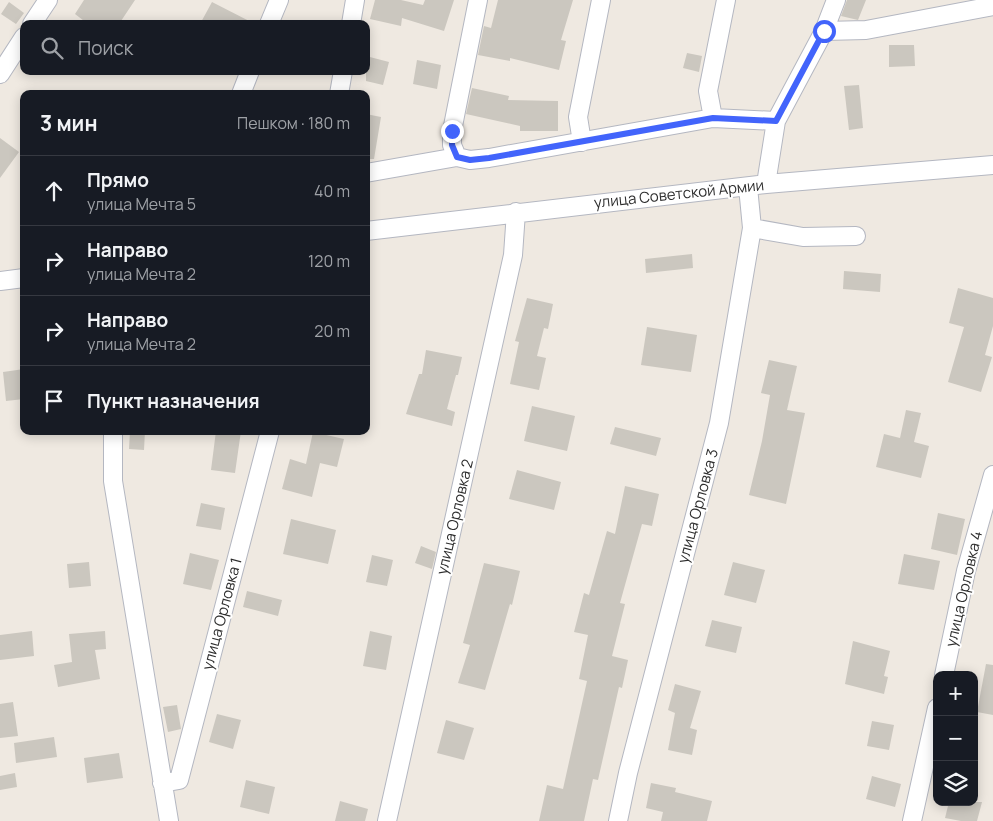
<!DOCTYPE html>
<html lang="ru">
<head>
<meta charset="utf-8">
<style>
  :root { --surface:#171b24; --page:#20242c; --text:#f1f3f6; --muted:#9ea1a6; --line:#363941 }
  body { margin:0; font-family:Manrope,sans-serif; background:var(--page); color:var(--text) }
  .controls { position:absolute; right:15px; bottom:15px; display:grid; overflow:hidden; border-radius:10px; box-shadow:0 2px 12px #0003 }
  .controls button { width:45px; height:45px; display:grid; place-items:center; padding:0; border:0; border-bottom:1px solid var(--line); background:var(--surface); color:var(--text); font:25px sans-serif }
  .stop { position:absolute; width:15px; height:15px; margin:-11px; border:4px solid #4264fb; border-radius:50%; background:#fff }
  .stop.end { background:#4264fb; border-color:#fff; box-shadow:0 1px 5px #0008 }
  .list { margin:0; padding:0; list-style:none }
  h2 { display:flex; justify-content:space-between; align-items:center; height:65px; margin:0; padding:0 20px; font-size:21px }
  h2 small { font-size:16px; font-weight:400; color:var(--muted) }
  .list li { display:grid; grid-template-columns:32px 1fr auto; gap:15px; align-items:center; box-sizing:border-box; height:70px; padding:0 20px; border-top:1px solid var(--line) }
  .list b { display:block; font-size:19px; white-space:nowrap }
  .list p { margin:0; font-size:16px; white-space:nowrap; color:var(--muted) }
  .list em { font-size:16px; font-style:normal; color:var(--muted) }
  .icon { flex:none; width:28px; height:28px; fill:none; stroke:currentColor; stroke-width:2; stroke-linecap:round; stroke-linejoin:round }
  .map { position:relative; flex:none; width:993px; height:821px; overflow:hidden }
  .search { position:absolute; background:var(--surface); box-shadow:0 2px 12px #0003; left:20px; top:20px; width:350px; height:55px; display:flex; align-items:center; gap:12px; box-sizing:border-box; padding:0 18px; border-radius:10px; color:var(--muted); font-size:19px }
  .panel { position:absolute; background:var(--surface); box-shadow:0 2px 12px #0003; left:20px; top:90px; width:350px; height:345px; border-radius:10px }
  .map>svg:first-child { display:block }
</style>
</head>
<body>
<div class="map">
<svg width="993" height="821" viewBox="0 0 993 821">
  <rect width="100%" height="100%" fill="#efe9e1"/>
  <!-- building -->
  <path fill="#cbc7bf" d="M84,0h51l-16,24h-31l-13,-10z
    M375,0h26l22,5 2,-5h29l-10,31 -42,-13 -1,8 -31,-7z
    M498,0h75l-12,40 5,1 -7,29 -49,-12v3l-32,-6 6,-29 7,2z
    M847,0h19l-8,20 -17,-4z
    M9,2l15,11 -8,11 -15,-10z
    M212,2l43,22h-55z
    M889,45h25l1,21 -26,1z
    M687,53l15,3 -3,16 -16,-4z
    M366,56l23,6 -6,23 -17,-4z
    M417,60l24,5 -4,24 -24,-5z
    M859,85l4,43 -14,2 -5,-44z
    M472,88l37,8 -1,4 50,1v30h-38v-5l-54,-12z
    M366,114l15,3 -7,42h-8z
    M0,138l19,14 -19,26z
    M692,254l1,14 -47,5 -1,-14z
    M844,271l37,3 -1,18 -37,-3z
    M958,288l35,10v28l-8,29 7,2 -11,35 -33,-10 16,-55 -15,-4z
    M527,298l26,6 -5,25 -4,-1 -7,28 9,2 -7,32 -29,-6 9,-42 -4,-1z
    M647,327l50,8 -6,37 -50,-7z
    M426,350l36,7 -4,18h-2l-9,34 8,3 -3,14 -46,-12 13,-40h3z
    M769,360l28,6 -10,44 18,3 -19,91 -37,-9 13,-54 8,-46 -9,-2z
    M24,369v30l-18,2 -3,-29z
    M532,406l43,10 -8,35 -43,-10z
    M906,410l15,3 -7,29 15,4 -8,32 -45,-11 8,-33 16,4z
    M615,427l46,11 -5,18 -46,-12z
    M130,431h15l-1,19 -15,-1z
    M216,431h25l-6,42 -24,-3z
    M313,432l31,7 -7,28 -17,-4 -8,34 -30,-8 8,-30 16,5z
    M517,470l44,12 -7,28 -45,-11z
    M625,486l34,8 -7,32 -10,-2 -22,79 5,1 -13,52 16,4 -6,28 -3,-1 -21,93 -5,-1 -9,42h-45l8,-36 16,4 24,-108 -8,-2 9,-44 -14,-3 10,-39 5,2 18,-64 8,3z
    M201,503l24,5 -4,22 -25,-4z
    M938,513l27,6 -8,36 -26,-6z
    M291,519l45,11 -8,34 -45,-10z
    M421,546l15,6 -4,17 -17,-6z
    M190,553l29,7 -8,30 -28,-6z
    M904,554l36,7 -6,29 -36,-6z
    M372,555l21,5 -6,26 -21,-4z
    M89,562l2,24 -22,2 -2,-24z
    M733,562l32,8 -9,33 -32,-8z
    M484,563l36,8 -8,34 -2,-1 -25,86 -27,-7 12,-38 -7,-2z
    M247,591l35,9 -4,16 -35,-9z
    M712,620l30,7 -6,26 -31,-7z
    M32,631l2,25 -34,4v-25z
    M105,631l1,18 -11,1 5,29 -42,8 -4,-22 18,-3 -3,-28z
    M370,631l22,5 -6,34 -23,-4z
    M853,641l37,10 -6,25 4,1 -4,17 -39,-10z
    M986,664l7,1v50l-16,-3z
    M675,684l26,7 -11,37 7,2 -5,25 -24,-5 7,-37 -7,-3z
    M13,702l5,34 -18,2v-34z
    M177,705l4,24 -13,3 -5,-25z
    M217,714l24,6 -8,29 -24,-7z
    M446,720l28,8 -10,32 -27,-7z
    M872,721l22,4 -5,25 -22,-4z
    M54,737l3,20 -41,6 -2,-20z
    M119,753l4,25 -36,5 -3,-25z
    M15,773l2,14 -17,3v-14z
    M872,776l29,8 -6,23 -29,-8z
    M246,780l29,7 -6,27 -29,-7z
    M651,783l25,5 -1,4 37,9 -5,20h-46l2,-9 -17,-4z
    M340,801l28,8 -3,12h-30z
    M949,802h33l-5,19h-16l-16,-3z"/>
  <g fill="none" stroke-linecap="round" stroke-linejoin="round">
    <defs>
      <path id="street" d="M478,0l-26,131v14l5,12 13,3 19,-2 224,-40 63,3
        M32,24l16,-24
        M269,24l10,-24
        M351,24l4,-24
        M824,31l42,-1 127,-24
        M0,74l24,-37
        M241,94l9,-23
        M339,94l4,-23
        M713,118l-5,-27 18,-91
        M582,142l-4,-25 23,-117
        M366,173l91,-16
        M766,184l10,-63 48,-90 12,-31
        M752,228l51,9 53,-1
        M366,231l400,-47 227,-19
        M0,281l24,-3
        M113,431v50l56,340
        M944,675l22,-104 27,-96
        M162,783l17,-3 91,-349
        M387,821l126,-566 3,-43
        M618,821l10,-48 91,-350 33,-195 -4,-41
        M912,821l25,-113"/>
    </defs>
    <!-- street casing -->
    <use href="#street" stroke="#b4b7c1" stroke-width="20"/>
    <!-- street -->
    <use href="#street" stroke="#fff" stroke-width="18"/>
  </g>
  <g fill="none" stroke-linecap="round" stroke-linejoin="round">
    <!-- route -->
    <path stroke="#4264fb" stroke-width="6" d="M452,131v14l5,12 13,3 19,-2 224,-40 63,3 48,-90"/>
  </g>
  <g text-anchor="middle" stroke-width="4" stroke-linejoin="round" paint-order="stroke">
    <!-- street labels -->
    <g font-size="15" fill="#2e2e2e" stroke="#fff">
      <text transform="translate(679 194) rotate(-6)" y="5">улица Советской Армии</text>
      <text transform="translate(698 506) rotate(-75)" y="5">улица Орловка 3</text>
      <text transform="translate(455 517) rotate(-77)" y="5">улица Орловка 2</text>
      <text transform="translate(964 589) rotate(-77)" y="5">улица Орловка 4</text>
      <text transform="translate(222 614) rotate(-75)" y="5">улица Орловка 1</text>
    </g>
  </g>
</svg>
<div class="controls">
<button>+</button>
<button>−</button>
<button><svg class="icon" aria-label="layers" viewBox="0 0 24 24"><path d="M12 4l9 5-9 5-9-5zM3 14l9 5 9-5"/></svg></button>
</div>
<div class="stop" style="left:824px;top:31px"></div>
<div class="stop end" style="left:452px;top:131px"></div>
<div class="search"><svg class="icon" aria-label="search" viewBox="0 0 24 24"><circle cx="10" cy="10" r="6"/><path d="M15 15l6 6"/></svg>Поиск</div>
<section class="panel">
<h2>3 мин<small>Пешком · 180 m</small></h2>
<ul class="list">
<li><svg class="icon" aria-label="ahead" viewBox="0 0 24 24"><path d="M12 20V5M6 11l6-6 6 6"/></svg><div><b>Прямо</b><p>улица Мечта 5</p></div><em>40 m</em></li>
<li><svg class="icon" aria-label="right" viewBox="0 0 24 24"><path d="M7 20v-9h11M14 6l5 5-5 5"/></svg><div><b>Направо</b><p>улица Мечта 2</p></div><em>120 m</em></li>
<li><svg class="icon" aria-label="right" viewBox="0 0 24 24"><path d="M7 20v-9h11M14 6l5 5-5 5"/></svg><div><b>Направо</b><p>улица Мечта 2</p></div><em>20 m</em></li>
<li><svg class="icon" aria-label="arrive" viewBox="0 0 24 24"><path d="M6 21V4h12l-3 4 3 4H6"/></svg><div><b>Пункт назначения</b></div></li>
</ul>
</section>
</div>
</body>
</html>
